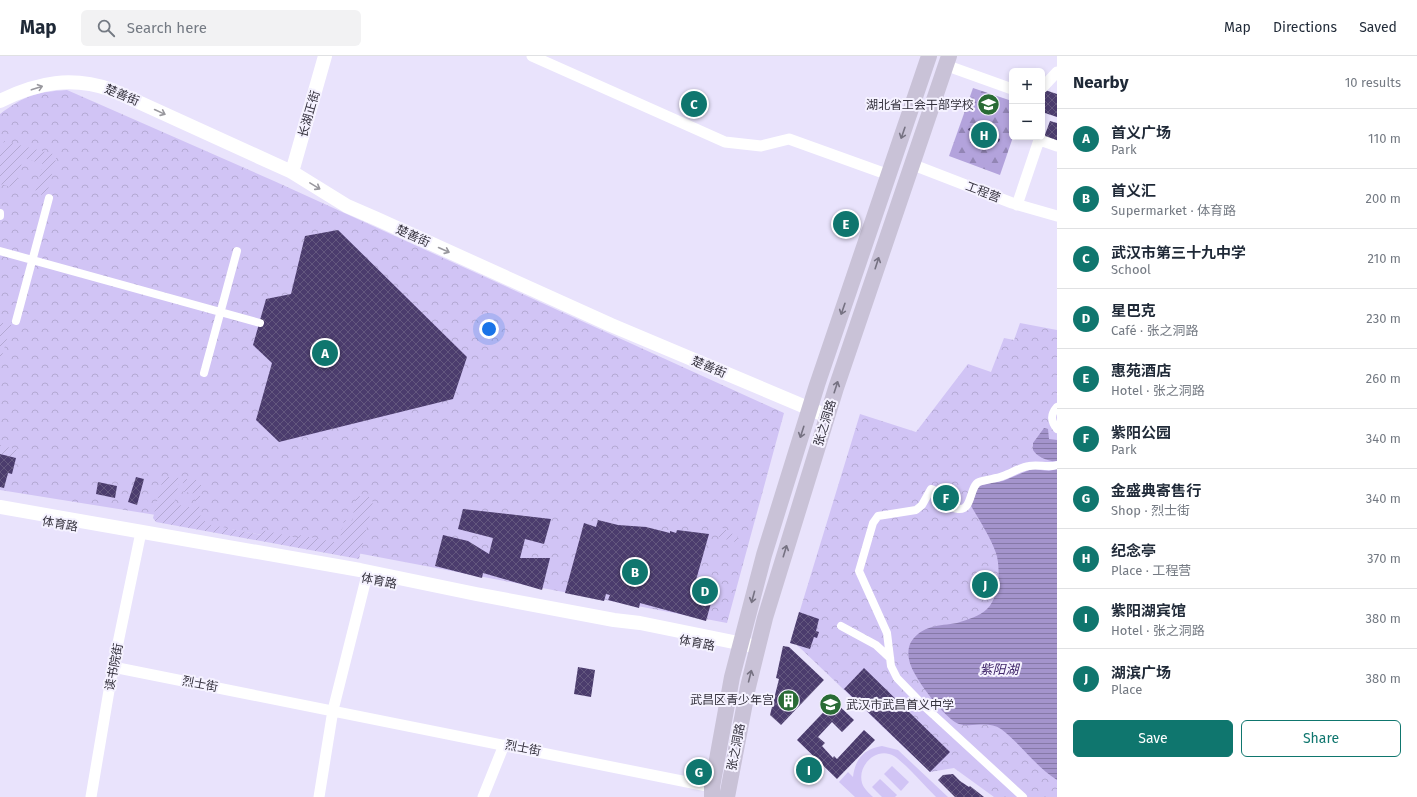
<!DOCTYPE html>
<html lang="en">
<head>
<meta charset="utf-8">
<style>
  :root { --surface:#fff; --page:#f2f2f3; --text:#1f2937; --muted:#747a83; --line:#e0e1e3; --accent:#0f766e }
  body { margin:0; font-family:"Fira Sans","Noto Sans SC",sans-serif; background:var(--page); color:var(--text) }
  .controls { position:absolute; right:12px; top:12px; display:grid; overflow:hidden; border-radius:6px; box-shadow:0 2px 6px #0003 }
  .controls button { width:36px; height:36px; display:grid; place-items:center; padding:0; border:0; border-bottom:1px solid var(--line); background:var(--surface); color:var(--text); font:20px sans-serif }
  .you { position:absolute; left:489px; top:273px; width:14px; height:14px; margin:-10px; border:3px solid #fff; border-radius:50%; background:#1a73e8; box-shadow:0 0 0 6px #1a73e833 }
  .badge { display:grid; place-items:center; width:26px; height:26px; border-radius:50%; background:var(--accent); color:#fff; font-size:13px; font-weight:700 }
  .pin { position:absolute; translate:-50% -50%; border:2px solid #fff; box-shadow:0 1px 4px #0006 }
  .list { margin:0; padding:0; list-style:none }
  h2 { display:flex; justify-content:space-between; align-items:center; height:52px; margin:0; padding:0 16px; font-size:17px }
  h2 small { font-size:13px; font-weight:400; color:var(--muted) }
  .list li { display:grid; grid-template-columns:26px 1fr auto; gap:12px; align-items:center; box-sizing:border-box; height:60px; padding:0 16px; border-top:1px solid var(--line) }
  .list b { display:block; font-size:15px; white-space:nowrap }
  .list p { margin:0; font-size:13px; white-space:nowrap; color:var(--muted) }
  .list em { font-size:13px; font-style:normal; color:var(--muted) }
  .actions { display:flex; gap:8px; padding:12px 16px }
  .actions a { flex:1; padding:9px 0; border:1px solid var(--accent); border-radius:6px; text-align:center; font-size:14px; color:var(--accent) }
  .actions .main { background:var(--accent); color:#fff }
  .icon { flex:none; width:22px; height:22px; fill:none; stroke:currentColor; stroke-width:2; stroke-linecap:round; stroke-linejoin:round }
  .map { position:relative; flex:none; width:1057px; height:741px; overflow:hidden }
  header { display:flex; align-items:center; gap:24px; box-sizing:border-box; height:56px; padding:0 20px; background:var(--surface); border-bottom:1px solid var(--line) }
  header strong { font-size:19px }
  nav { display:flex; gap:22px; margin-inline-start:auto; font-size:14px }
  .search { width:280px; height:36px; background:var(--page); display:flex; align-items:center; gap:10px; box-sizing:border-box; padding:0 14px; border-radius:6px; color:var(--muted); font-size:15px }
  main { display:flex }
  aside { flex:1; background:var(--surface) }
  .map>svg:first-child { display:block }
</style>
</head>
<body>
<header>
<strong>Map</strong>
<div class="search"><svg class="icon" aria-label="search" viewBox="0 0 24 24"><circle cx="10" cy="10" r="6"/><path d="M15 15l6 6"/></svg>Search here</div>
<nav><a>Map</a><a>Directions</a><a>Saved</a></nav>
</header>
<main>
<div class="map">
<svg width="1057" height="741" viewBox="0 0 1057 741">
  <defs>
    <pattern id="forest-firs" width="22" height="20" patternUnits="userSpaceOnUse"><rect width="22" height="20" fill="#b3a3dc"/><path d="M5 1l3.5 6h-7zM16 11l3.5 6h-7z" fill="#9285b4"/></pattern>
    <pattern id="park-crowns" width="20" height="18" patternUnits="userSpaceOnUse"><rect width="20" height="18" fill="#d1c4f5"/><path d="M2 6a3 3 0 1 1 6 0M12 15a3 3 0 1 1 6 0" fill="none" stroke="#b4a9d3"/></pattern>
    <pattern id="garden-furrows" width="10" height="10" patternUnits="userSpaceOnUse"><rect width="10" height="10" fill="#d1c4f5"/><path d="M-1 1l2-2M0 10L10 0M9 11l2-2" fill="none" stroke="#b4a9d3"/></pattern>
    <pattern id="water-rules" width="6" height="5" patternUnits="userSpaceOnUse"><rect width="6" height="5" fill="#a494cc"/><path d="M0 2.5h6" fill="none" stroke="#8679a7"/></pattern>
    <pattern id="building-cross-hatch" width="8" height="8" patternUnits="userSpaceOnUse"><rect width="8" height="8" fill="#4b3c6d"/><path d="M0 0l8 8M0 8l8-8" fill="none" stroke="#63577e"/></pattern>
  </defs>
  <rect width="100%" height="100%" fill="#e9e3fc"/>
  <!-- forest -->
  <path fill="url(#forest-firs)" d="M973,32l39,13 1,36 -13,38 -51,-19z"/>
  <!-- park -->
  <path fill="url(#park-crowns)" d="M67,34l207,91 510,232 -57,210 -571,-108 -156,-25v-376c24,-18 36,-22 67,-24z
    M1020,267l37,7v467h-63l-40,-29 -24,4 -134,-128 -6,-1 70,-229 56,18 52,-68 23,8 13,-34 10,2z"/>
  <!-- garden -->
  <path fill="url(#garden-furrows)" d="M4,85l53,14 -11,41 -11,-3 8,-29 -20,-6 -8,30 -15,-4v-35h2z
    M0,266l11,3 -11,38z
    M0,389l18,5 -2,8 -16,-4z
    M168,421l12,1 -6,26 20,4 2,-14 -15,-3 3,-12 13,1 4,5 -2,24 1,6 7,9 54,11 1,-5 36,8 1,-3 40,8 5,-23 8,2 4,-26 13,1 4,5 -14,57 -203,-37 -3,-4 9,-36z
    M723,472l3,1v3l11,3 2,8 -21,-6 2,-8z"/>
  <!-- pitch -->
  <path fill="#d1c4f5" d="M882,690l16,4 50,47h-12c-11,-11 -30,-33 -42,-41 -17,-10 -37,9 -32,27 2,6 7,10 11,14h-18l-16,-15 9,-10 5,5c2,-18 11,-28 29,-31z
    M892,710l17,16 -8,9 -17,-17z
    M880,723l17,16 -2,2h-13l-10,-10z"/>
  <!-- water -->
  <path fill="url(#water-rules)" d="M1044,372l4,1 1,10 8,1v21c-8,1 -20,-4 -24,-11v-7z
    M1032,413l17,2 8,-2v311c-21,-13 -36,-36 -56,-51 -13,-9 -29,-1 -42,-5 -14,-5 -43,-44 -48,-58 -3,-7 -4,-17 0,-24 11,-17 28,-16 46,-19 10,-3 23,-7 30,-14 12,-11 14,-41 9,-56 -6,-17 -17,-33 -26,-49l7,-17 3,-2 23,-4z"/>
  <!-- building -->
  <path fill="url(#building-cross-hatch)" d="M1045,34l12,4v23l-15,-5v-13z
    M1050,65l7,2v21l-14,-4z
    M969,72l11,4 1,-4 10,3 -1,4 10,4 -1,3 -10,-4 -2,4 -10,-4 1,-4 -10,-4z
    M338,174l129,127 -14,42 -174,43 -23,-22 16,-57 -19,-18 13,-46 25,-5 14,-58z
    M0,398l16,4 -4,16 -4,-1 -4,15 -4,-1z
    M136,421l8,2 -7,26 -9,-3z
    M98,426l19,4 -2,12 -19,-4z
    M463,453l88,10 -7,25 -19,-5 -5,19h30l-8,32 -59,-17 -1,5 -47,-12 8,-31 25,6 21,13 4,-16 -35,-9z
    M598,464l20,5 28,2 24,6v-2l6,2 1,-3 32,4 -13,46 20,5 -10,36 -66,-18 -1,5 -31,-8 2,-5 -4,-1 -2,7 -39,-8 19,-70 12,4z
    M799,556l20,7 -3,12 3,1 -2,6 -3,-1 -4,12 -20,-6z
    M783,590l6,1 35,33 -43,45 -11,-10 9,-36 -3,-1z
    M578,611l17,3 -4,27 -17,-3z
    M864,612l86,84 -20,20 -86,-83z
    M834,645l20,19 -12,12 -10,-10 -14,15 7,6 -3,3 11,12 1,-2 3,3 27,-29 11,10 -38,39 -40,-39z
    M953,718l7,7 9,6 1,-1 14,11h-29l-17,-17 5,-5z"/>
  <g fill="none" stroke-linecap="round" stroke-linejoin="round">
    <!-- pedestrian -->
    <path stroke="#fff" stroke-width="8" d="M0,157v3
      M0,195l260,72
      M16,265l33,-123
      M204,317l33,-122
      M1057,351c-7,8 -6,14 0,22
      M841,570l35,19 14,13
      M1023,741l-98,-90 -28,-29 -6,-12 -4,-33 -28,-62 14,-48 5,-7 38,-6 6,-5 9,-16c10,2 15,19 27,20 15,2 11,-23 21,-27 8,-3 17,-3 24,-6 9,-3 17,-9 26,-10 10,-2 18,2 28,-1"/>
    <!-- minor -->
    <path stroke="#fff" stroke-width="11" d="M532,0l193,86 36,4 28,-7 100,36
      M945,9l67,24
      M1042,32l15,-16
      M1040,84l17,6
      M911,108l101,39 45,13
      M1017,149l23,-68
      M113,611l599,120
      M91,741l22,-130 27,-130
      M319,741l14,-87 33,-131
      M483,741l21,-52"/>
    <!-- tertiary -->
    <path stroke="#fff" stroke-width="14" d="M0,45c38,-19 72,-25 112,-11l180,82 55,34 30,13 234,106 216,91
      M292,116l33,-116
      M0,451l360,63 116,24 138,26 26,3 118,24"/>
    <!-- secondary -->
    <path stroke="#c9c2d7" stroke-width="16" d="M712,741v-10l20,-110 32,-122 53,-170 112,-329
      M727,741l21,-110 17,-69 71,-230 113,-332"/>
  </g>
  <!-- one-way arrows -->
  <defs><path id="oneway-shaft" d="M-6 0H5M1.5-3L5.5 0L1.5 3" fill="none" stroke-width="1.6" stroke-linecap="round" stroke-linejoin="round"/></defs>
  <g stroke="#99989e">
    <use href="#oneway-shaft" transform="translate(37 32) rotate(-18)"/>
    <use href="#oneway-shaft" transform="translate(160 56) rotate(25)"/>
    <use href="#oneway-shaft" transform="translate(315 130) rotate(31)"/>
    <use href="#oneway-shaft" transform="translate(444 194) rotate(24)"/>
  </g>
  <g stroke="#767282">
    <use href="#oneway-shaft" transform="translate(903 77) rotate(109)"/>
    <use href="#oneway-shaft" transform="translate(877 207) rotate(-72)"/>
    <use href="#oneway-shaft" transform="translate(843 253) rotate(109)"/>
    <use href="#oneway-shaft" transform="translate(836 331) rotate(-72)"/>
    <use href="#oneway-shaft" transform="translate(802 376) rotate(108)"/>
    <use href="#oneway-shaft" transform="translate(785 495) rotate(-73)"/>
    <use href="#oneway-shaft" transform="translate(753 541) rotate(105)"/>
    <use href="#oneway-shaft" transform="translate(750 620) rotate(-76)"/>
  </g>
  <!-- icons -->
  <defs>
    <symbol id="school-disc" viewBox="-11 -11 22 22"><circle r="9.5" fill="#296b35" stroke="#f5f2ff"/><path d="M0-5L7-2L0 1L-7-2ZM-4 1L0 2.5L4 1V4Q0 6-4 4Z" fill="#fff"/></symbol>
    <symbol id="building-disc" viewBox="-11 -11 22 22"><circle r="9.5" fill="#296b35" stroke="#f5f2ff"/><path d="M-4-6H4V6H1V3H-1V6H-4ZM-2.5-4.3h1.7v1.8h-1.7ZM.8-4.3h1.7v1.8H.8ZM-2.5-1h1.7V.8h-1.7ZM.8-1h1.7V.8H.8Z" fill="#fff"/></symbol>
  </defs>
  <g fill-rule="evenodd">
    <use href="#school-disc" x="976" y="36" width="25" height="25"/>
    <use href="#building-disc" x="776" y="632" width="25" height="25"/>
    <use href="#school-disc" x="818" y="636" width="25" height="25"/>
  </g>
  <g text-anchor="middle" stroke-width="4" stroke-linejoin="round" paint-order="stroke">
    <!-- street labels -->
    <g font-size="12" fill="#33303c" stroke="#f5f2ff">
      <text transform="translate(122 39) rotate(23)" y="4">楚善街</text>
      <text transform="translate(309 58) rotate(-74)" y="4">长湖正街</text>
      <text transform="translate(983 136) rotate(21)" y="4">工程营</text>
      <text transform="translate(413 180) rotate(24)" y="4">楚善街</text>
      <text transform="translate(709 311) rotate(23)" y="4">楚善街</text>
      <text transform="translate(825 367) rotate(-73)" y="4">张之洞路</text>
      <text transform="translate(60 468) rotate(10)" y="4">体育路</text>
      <text transform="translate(379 525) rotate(11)" y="4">体育路</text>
      <text transform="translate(697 587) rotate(11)" y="4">体育路</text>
      <text transform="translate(114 611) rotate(-79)" y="4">读书院街</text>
      <text transform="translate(200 628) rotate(11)" y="4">烈士街</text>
      <text transform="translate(736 691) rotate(-79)" y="4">张之洞路</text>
      <text transform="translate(523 692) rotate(11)" y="4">烈士街</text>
    </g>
    <!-- poi labels -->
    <g font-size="12" fill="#33303c" stroke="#f5f2ff" text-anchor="end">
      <text x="974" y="53">湖北省工会干部学校</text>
      <text x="774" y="648">武昌区青少年宫</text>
      <text x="846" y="653" text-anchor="start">武汉市武昌首义中学</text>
    </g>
    <!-- water labels -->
    <g font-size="13" font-style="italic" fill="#40276a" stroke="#f5f2ff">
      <text x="999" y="618">紫阳湖</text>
    </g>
  </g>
</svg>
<div class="controls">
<button>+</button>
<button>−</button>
</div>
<div class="you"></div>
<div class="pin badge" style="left:325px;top:297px">A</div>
<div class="pin badge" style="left:635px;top:516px">B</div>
<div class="pin badge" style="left:694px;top:48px">C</div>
<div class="pin badge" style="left:705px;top:535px">D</div>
<div class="pin badge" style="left:846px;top:168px">E</div>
<div class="pin badge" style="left:946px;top:442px">F</div>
<div class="pin badge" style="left:699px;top:716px">G</div>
<div class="pin badge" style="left:984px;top:79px">H</div>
<div class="pin badge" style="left:809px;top:714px">I</div>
<div class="pin badge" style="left:985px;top:529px">J</div>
</div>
<aside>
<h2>Nearby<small>10 results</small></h2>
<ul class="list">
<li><span class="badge">A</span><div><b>首义广场</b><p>Park</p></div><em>110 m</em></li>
<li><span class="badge">B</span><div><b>首义汇</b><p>Supermarket · 体育路</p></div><em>200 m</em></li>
<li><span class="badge">C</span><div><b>武汉市第三十九中学</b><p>School</p></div><em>210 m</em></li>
<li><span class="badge">D</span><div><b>星巴克</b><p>Café · 张之洞路</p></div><em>230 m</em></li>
<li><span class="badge">E</span><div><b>惠苑酒店</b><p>Hotel · 张之洞路</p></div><em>260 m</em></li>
<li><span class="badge">F</span><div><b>紫阳公园</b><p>Park</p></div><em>340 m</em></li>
<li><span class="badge">G</span><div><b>金盛典寄售行</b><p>Shop · 烈士街</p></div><em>340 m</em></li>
<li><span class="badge">H</span><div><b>纪念亭</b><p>Place · 工程营</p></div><em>370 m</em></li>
<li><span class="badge">I</span><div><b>紫阳湖宾馆</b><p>Hotel · 张之洞路</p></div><em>380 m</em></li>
<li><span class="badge">J</span><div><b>湖滨广场</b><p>Place</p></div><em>380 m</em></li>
</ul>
<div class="actions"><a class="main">Save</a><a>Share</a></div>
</aside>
</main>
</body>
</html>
